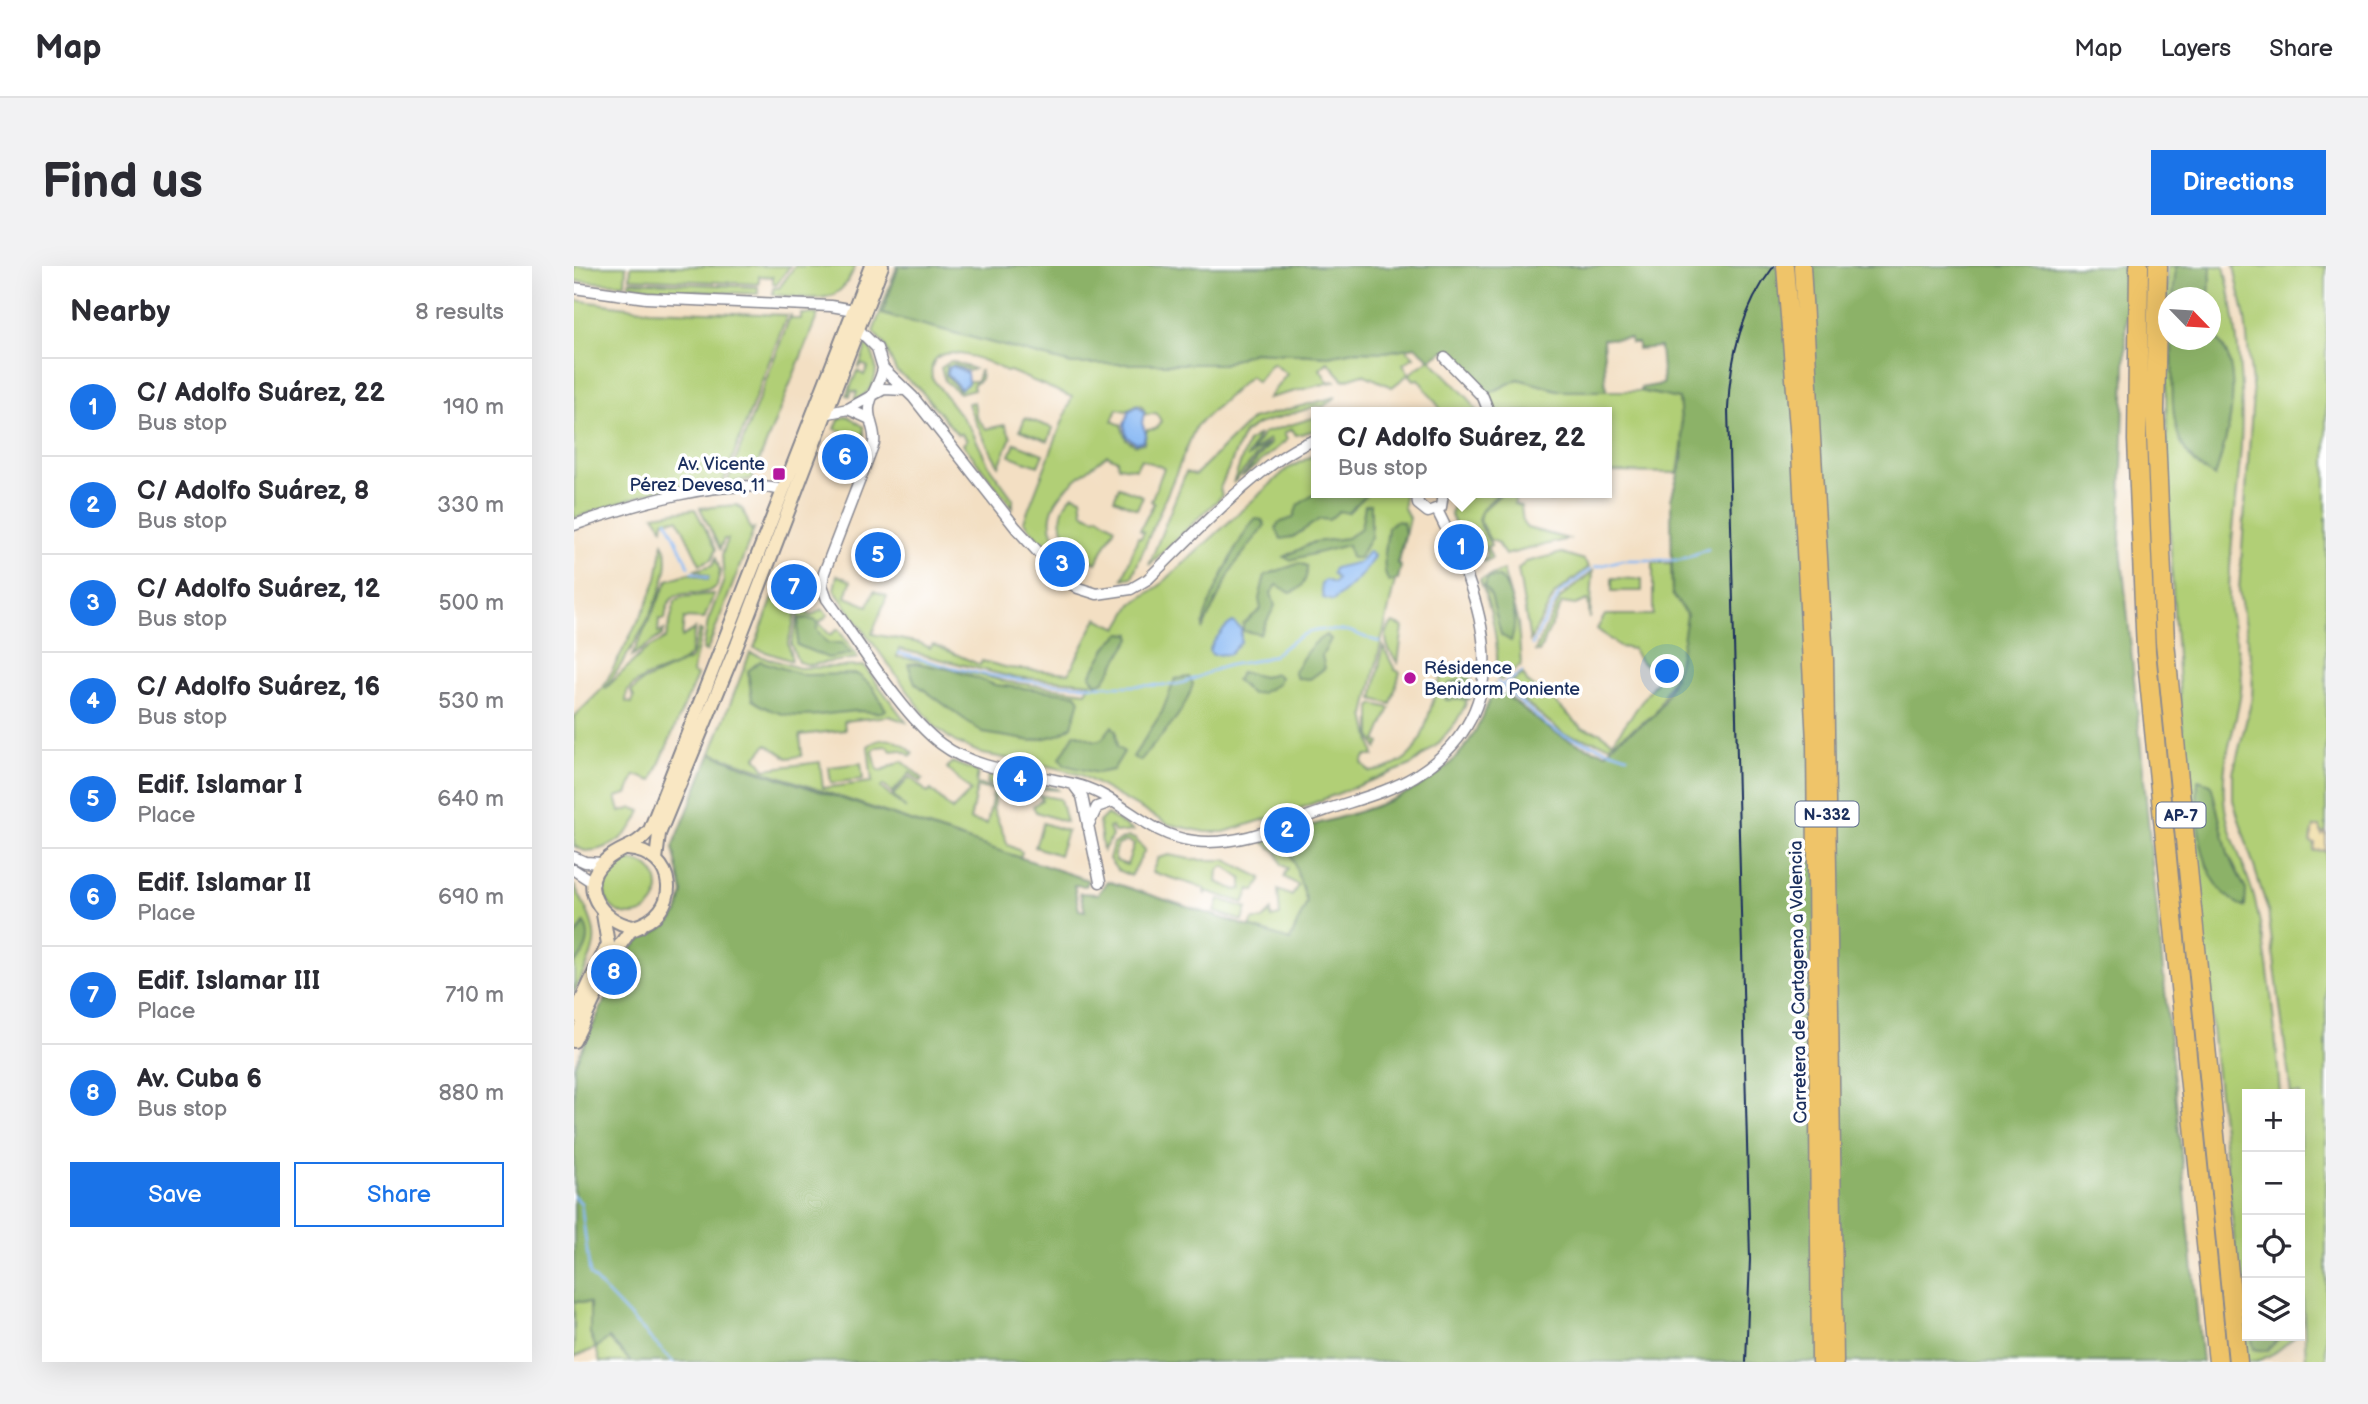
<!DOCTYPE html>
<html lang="en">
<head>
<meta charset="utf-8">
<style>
  :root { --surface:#fff; --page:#f2f2f3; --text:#2b2b33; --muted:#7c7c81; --line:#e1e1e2; --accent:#1a73e8 }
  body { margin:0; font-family:"Balsamiq Sans",sans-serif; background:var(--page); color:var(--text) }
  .controls { position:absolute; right:21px; bottom:21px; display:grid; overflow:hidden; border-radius:0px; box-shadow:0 7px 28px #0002 }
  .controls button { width:63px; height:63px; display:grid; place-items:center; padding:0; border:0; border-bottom:2px solid var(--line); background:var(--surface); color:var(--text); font:35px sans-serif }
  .compass { position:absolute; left:1584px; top:21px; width:63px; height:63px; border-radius:50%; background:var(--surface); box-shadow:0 7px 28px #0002; rotate:115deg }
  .you { position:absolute; left:1094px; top:406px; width:24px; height:24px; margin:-18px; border:5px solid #fff; border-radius:50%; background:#1a73e8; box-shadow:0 0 0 10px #1a73e833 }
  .badge { display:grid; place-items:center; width:46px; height:46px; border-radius:50%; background:var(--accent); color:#fff; font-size:23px; font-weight:700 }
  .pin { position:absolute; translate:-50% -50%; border:4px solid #fff; box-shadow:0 2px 7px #0006 }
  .popup { position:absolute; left:737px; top:141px; width:301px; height:91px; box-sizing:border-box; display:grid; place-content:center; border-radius:0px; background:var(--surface); filter:drop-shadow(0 2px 5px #0005); font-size:23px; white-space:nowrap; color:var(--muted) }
  .popup b { font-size:26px; color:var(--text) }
  .popup::after { content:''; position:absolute; left:50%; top:100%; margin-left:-14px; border:14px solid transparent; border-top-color:var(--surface) }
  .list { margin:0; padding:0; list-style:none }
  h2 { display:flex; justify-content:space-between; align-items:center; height:91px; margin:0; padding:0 28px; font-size:30px }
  h2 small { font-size:23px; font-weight:400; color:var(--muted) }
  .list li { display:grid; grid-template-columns:46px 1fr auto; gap:21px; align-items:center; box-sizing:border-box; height:98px; padding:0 28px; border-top:2px solid var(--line) }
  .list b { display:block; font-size:26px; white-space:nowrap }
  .list p { margin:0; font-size:23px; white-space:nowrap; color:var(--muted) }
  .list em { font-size:23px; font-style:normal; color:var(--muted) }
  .actions { display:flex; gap:14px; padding:21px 28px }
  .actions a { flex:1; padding:16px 0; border:2px solid var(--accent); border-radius:0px; text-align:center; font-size:24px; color:var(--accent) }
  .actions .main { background:var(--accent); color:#fff }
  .icon { flex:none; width:38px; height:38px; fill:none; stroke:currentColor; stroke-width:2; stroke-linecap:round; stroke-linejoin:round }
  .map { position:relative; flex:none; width:1752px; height:1096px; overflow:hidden; border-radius:0px }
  header { display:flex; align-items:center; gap:42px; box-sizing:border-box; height:98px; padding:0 35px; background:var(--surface); border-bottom:2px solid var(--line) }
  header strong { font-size:33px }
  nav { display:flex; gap:38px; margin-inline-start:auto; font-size:24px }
  .intro { display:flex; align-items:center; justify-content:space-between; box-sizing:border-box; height:168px; padding:0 42px }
  h1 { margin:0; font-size:49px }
  .button { padding:18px 32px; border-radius:0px; background:var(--accent); color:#fff; font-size:24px; font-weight:700 }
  main { display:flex; gap:42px; padding:0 42px }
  aside { flex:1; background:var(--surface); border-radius:0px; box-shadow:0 7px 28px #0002 }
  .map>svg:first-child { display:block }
</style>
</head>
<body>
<header>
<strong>Map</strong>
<nav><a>Map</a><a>Layers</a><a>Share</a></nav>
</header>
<div class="intro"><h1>Find us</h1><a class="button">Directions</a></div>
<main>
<aside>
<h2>Nearby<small>8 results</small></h2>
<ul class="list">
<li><span class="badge">1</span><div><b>C/ Adolfo Suárez, 22</b><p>Bus stop</p></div><em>190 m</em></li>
<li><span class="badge">2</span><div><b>C/ Adolfo Suárez, 8</b><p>Bus stop</p></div><em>330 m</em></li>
<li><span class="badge">3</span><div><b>C/ Adolfo Suárez, 12</b><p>Bus stop</p></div><em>500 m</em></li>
<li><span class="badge">4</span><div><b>C/ Adolfo Suárez, 16</b><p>Bus stop</p></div><em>530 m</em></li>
<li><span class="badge">5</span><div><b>Edif. Islamar I</b><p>Place</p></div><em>640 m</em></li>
<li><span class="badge">6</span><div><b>Edif. Islamar II</b><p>Place</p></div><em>690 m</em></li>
<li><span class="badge">7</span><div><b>Edif. Islamar III</b><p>Place</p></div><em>710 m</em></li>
<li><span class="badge">8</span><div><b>Av. Cuba 6</b><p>Bus stop</p></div><em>880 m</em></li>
</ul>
<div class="actions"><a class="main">Save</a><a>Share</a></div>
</aside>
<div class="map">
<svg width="1752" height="1096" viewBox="0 0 1752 1096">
  <rect width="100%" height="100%" fill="#fff"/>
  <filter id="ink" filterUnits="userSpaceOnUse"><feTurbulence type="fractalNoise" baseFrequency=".0143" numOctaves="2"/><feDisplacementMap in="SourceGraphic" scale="14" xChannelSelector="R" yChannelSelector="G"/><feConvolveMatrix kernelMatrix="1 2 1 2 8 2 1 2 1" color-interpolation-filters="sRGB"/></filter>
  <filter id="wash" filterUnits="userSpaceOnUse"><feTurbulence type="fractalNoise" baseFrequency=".00686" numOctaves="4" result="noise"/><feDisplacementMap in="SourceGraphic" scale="28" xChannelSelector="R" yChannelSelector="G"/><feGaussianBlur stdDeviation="1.57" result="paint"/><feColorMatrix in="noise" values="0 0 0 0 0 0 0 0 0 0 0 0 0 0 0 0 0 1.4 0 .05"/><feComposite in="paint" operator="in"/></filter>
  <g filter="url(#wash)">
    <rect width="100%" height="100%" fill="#f3dfc3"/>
    <!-- green -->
    <path fill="#b1cf76" stroke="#667f6a" stroke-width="2" fill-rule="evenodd" d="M0,0h52l-1,18 -51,-3z
      M57,0h159l-14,19 -3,-1v-7l-14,-1v8l-129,-6z
      M221,0h60c-16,44 -43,31 -82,29v-7h6z
      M323,0h2l-16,48 189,50h151l30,-12 75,4 26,-5 32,1 19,-4 9,9 -11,7 6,10 21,-15 40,41 7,12h-34l-25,-33 -4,1 -5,-6 -17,13 -29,-13 -19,6 -16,-18 -8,7 8,13 8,-1 -68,17 19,-24 -15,-11 -15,19 -7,-6 -54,50 -64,151 -9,2 15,-42 3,1 3,-6 -4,-2 14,-27 -3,-2 13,-33 -23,-9 -5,10 -18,-3 -1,-6 -10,-5c-30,24 -81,53 -43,96 7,8 18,15 18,26 -14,-6 -20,-16 -29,-25l2,-3 -19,-13 -12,-15 48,-124 -62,-26 -4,1c-17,-12 -81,-38 -74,6l39,51 18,37 24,33v9l-50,-64 4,-4 -6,-7 -3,2 -40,-48 -22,-16 -12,-27 -11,-12zM563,138l5,2 4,9 10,-2 5,8 -5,8 -9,1 -3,13 -9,2 -9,-6 -5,-14 -9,-4 5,-12 9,2z
      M1594,0h56c13,58 20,118 17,178 -3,51 -12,102 -12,153 0,31 16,62 12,94 -5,41 -20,63 -17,109 3,35 22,66 31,101 15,62 20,129 25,193h-33v242h49l-20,16 -19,10h-11c-32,-365 -91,-729 -78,-1096zM1594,32h42v42h-42z
      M1660,0h92v1096h-20l-6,-130v-138h-9l-23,-183 -35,-111v-27l19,-75 1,-25 -14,-82 14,-197 -8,-75z
      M56,15l128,6v7l-89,-4 -40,-5z
      M0,34l76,10 137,5 -64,168 -68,8 -81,27z
      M217,48v5h10v-5h17l-66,165 -25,4z
      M293,78c15,22 11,46 -13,57l3,-9 -5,-1 -2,5 -3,-1 10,-24 7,4 4,-8 -6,-3 -4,5z
      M377,95l23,8 -5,2 -15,-6 -7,2 -1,8 13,15 11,-9h7l3,-11 1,9 -8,6 1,4 -15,4 -14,-12 -4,-13z
      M944,113l43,12h79l39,8 4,41 -5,33 -72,-1v-60h-110l-8,-18z
      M762,131l-13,10 -6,-1 -59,18 -14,9 -24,55 2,8 -73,69 37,-93 9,3 57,-56z
      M400,136l2,14 10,13 19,-4 6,12 -12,29c-6,-10 -30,-55 -31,-63z
      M274,150l16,11v13l-29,-11 4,-10z
      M742,151v13l-20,5 -4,-6 -8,4 3,7 -45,37 28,-33 -1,-5 -18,14 12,-20z
      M451,152l28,10 -5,13 -28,-11z
      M685,168l-12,24 21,-15 -35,40 15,-41z
      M441,177l28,11 -5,12 -28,-10z
      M742,188v39h88v15l5,10 -44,197 9,41h-9l-3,7 8,9c50,-7 52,-36 65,-78 4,-10 6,-22 15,-29l23,6 -8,35 -9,16 -18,22 -27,21 -110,43 -77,24h-19l-37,-8 -87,-49 -28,-8 -70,-13 -28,-12 -20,-15 -14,-18 -87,-119 3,-15 14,6 -5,16 22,9 6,-15 13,5 -15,38 48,9 10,5 3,-4 47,21 2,-4 27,7 60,5 28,-55 21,10 14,-24 27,-18 128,-117zM325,383l113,28 79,6 -5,9 -79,-10 -80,-21 -30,-4z
      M545,221l24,9 -6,13 -23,-10z
      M889,227h36c-25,23 -25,22 -8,52l-4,2 5,11 -8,4 -2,-3 5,-3 -7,-18 -16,7 -13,-30 2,-10z
      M928,227h26l31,6 -9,2 -12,-5 -21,-2 -3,10 7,2 2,17 4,5 41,11 -63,16 -8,-13 -7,-2 -11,-20 2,-8z
      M499,229l8,3 2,15 12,5 3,-2 17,11 -19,36c-27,-11 -49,-44 -23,-68z
      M163,239l6,5 8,20 3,-1 -47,122 -4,-1 5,-29 16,-41 -2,-25 6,-16h-4l-4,10 -20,-41z
      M121,243l21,40 -4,10 -12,5 -22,-45 -14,1 -1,8 -9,-13z
      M89,277c19,35 -38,116 -58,146l39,-38 22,-13 9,-37 6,-4 33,-3 -10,25 -20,-1 -2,19 13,-8 -5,26c-18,19 -47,15 -63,37l-1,10 6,1 2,-6 -3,-5 10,-10 50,-23 8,-29 3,1 -10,42 5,3 -45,105 -17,-6 -8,19 -11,3 4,15 13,-4 8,3c-9,23 -30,40 -56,40l-11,-5v-129l29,-29 43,-82 11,-27z
      M988,287l22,7 5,7 -34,27 -25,47 -12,-72 8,-7z
      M142,292l4,13 -3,15c-19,17 -49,-8 -52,33h-6l-1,14 6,-3 -2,5 -30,21 36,-76 21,-7 19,7 1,-4 -14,-6 18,-5z
      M1079,297h18l1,31 16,21 -7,44 -26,55 -46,31 -45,-11 -58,-47 17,-13 5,9 25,17 29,28 17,4 14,9 48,-66 -22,-15 -6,-11 -13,-2 -23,-18 8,-14h48z
      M929,304l15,53 3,42 -20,15 -5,-3c4,-34 -3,-65 -16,-97z
      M1019,305l-3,48 -2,-19 -13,5 -13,-2 -23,49 -4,-1 25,-53z
      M1038,312l30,1v12h-30z
      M199,332l25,9 -10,36 4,18 -38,-13z
      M228,337v6l9,7 11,-7 6,6 -9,8 11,12 8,-6 20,29 -48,7 -12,-3 -7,-18z
      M819,357l10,4 -5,36c-10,-12 -18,-28 -5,-40z
      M809,380l12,24 5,2 -9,32 -18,-5z
      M176,387l49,15 65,-2 42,56 -17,-6 -45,5 1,9 -45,5 2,21 -14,2 -21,-14 -11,13 9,12 55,-7 3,26 49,-6 -4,-36c16,-12 32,-6 45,7l-2,3 -10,-6 -10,1 -3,-5 -11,1 -4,4 4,18 4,2 21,-10 21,18 -2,3 -11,-9 -18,20 -9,-8 -2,3 25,21 -13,-14 17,-18 18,16 3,-3 21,20 19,-19 -24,-23 5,-6 26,10 -2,12 21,5 -4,20 15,36 14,7 -2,6 -309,-105zM403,521l17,3 -7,34 -17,-4z
      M800,438l16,4 -14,33 4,2 -3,6 -6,-13v-29z
      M287,497l2,16 -32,4 -2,-16z
      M415,509l68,14 1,1 -71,-6z
      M465,529l21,4 6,23 -30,-10 -3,-6 9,-6z
      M533,548l26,17 -18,2 -3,-6 -3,1 3,8 -9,15 -4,-29z
      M469,557l24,8 -8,24 -24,-8z
      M712,569l21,67 -17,39 -40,-14 3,-7h9l9,-9v7l9,-2 -2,-26 14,6 6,-11 -14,-8 4,-9 -6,-3 -5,-13 -15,-11 8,-3 2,5z
      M553,571l8,2 10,11 -14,26 -14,-6 -8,-11 4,-15zM553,575l7,3 -7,21 -11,-4 -2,-6 4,-10z
      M595,589l26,5h31l36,18 -7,13 -5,-2 -6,14 -38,-12 -1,4 -1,-7 -52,-16 6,-14zM650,600l18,13v10l-6,1 -19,-8 1,-12z
      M30 622a27 27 0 1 1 54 0a27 27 0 1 1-54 0Z
      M0,619c29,54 25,55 0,108z
      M645,633l28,9 -4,13 -28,-9z
      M0,1035l16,2v30l6,15 12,-10 23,24h-31l-4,-14 -22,9z"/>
    <!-- forest -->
    <path fill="#8cb267" stroke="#547062" stroke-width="2" d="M325,0h1229l-8,272 82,824h-1571l-22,-24 -13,10 -6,-15v-30l-16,-2v-235l51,-109 14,-16 29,-16 10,-12 5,-20 -10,-46 38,-94 29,12 348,115 -3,6 -11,-1 5,25 6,1 -5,-18 18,1 9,-13 183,59 17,-38 -23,-69 5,-1 3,9 12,-4 -2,-9c90,-25 165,-42 192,-143 40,32 61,56 113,68 11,-21 36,-23 49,-40 21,-29 26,-65 31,-98l-15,-21 -1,-95 11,-38 1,-21 -4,-41 -39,-8 1,-3 22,-4 -3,-37 -22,2v-6h-7l-1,-5 -27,1 3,52h-45l-43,-12 -30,15 -42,-44 -16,9 -14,-12 -31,5 -31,-1 -26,5 -75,-4 -30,12h-151l-190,-50z
      M1602,0h35l-2,31h-36z
      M1637,62c5,9 13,19 17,29 12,38 -2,84 -13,120 -51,-26 -41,-77 -43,-126v-11h38z
      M742,227h52l-20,20 -9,-2 -10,9 -9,-1 -27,18 -12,2 -5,-10 2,-6 15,-5 5,-13z
      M797,238v33l-12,21h-8l-3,-13 -58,15 -6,-3 30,-15 33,-4 14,-10 4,-23z
      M681,253l7,1 3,5 -32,42 -30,61c-1,-16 39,-96 52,-109z
      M821,255l8,1 2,11 -8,30 4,3 -3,13 -9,3c-9,-11 -2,-41 -1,-55z
      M726,297l7,3c1,11 -4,23 -16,27l-14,-8 -6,8 4,13 -15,28 -17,-3v-7l18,-15 -2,-10 6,-24z
      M926,311c13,15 18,45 11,64l-10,-6 -10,-39 -7,-10 4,-8z
      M232,352l11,3v9l10,13h15l9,11 -23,4 -31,-13 2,-26z
      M547,367l10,1v4l-27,43 -8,3 -6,-8 18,-31z
      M752,369l5,4 -9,17 3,12 -15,11 -13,-1 -3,-6c9,-15 16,-28 32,-37z
      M186,395l44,14 53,-1 15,12 14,24c-7,5 -17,1 -27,1 -43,2 -68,15 -107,-11l-4,-29z
      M342,397l37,7 42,15 81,9 4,6 -8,26 -14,9 -26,6 -49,-8 -68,-50 -7,-19z
      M667,406l23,5 10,-4 6,4 -2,7 -17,9 -10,1 -15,-14z
      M615,411l4,7c-9,32 -33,52 -53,77l-7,-4 29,-45 13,-33z
      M892,412l7,5 -3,16 -24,1 -2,-6 6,-11z
      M538,460l4,5 1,16 7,5 -11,18 -16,3 -33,-8 -4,-7 15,-25 21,8 6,-2z
      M1624,514l13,4 17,70 18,36 -1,17c-46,-17 -50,-86 -47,-127z
      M10,657c9,14 2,30 -10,41v-26z
      M1677,1070h30l-14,15 -13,-2z"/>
    <!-- sand -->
    <path fill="#eeda9e" stroke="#84847e" stroke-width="2" d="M1740,561h6l2,8 4,-4v19l-12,1 1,-7 -5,-2z"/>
    <!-- water -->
    <path fill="#89b9f4" stroke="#5274a9" stroke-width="2" d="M379,100l14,7 1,10 -7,6 -14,-15 1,-6z
      M564,140l6,6 -2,11 4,11 -3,7 -7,2 -9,-6 -3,-12 5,-14z
      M795,285l5,5c-10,20 -25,31 -41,45l-10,-3 -2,-14 4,-4 9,3 3,-4 -5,-6 2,-5 26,-6z
      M659,356l8,7v13l-11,12 -17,1 -4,-4c3,-8 16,-26 24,-29z"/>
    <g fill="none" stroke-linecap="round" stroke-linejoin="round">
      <!-- stream -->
      <path stroke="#89b9f4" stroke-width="2.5" d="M93,254l22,47
        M1021,301l27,-7h58l28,-11
        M118,306l16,6
        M752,364l23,1 18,7
        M796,373l10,3
        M958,379l27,-51 32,-25
        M325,387c78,23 141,34 222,33
        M702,387c17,-12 26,-22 47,-23
        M923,416l51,44 15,9 64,21
        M594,419c20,0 39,-14 58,-19 17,-5 31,-3 48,-11
        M928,419l20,-13
        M550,420l41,-1
        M0,930l7,7 9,72 83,87"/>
    </g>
  </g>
  <g filter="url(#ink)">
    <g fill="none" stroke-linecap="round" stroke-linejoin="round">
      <defs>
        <path id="minor" d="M0,22l72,10 185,8 23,4
          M284,63l19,19 6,20 30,29 103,131 46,50 16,10 19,6 34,-5 17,-10c38,-37 121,-126 168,-139
          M871,92l38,39 6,15
          M309,102c-2,15 -13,26 -14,40 -1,13 7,22 5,35l-50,130 -2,12 5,14c30,41 75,116 114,145 38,29 96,29 140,42 42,13 66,49 113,55 46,6 91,-17 132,-31 29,-10 63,-18 89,-34 109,-68 68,-175 22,-266
          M274,143l36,-20 21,1
          M250,148l24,-5 22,10
          M843,227l1,11 10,8 13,-5 2,-14
          M0,259c58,-20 148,-49 209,-35
          M499,518l9,12 18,86
          M514,560l9,-19 14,-5
          M0,591l11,5 17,1
          M0,604l20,13"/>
        <path id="secondary" d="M53,583c51,3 56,66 6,78 -31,-5 -58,-42 -27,-67 16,-14 28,-11 44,-30l221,-564
          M82,594l3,-26 78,-189 145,-379
          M0,750l34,-72 -5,-30
          M0,775l46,-96 10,-14 11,-5"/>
        <path id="trunk" d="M1211,0l15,187 15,289 5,620
          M1228,0l23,394 10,702"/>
        <path id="motorway" d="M1565,0l-2,174 9,211 72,711
          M1584,0l-3,146 10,230 73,720"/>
      </defs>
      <!-- minor casing -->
      <use href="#minor" stroke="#878790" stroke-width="13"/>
      <!-- secondary casing -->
      <use href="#secondary" stroke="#878790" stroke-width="16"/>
      <!-- trunk casing -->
      <use href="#trunk" stroke="#878790" stroke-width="19"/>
      <!-- motorway casing -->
      <use href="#motorway" stroke="#878790" stroke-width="21"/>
      <!-- minor -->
      <use href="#minor" stroke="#fff" stroke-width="10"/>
      <!-- secondary -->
      <use href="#secondary" stroke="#f9e7c3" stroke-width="12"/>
      <!-- trunk -->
      <use href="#trunk" stroke="#efc469" stroke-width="16"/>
      <!-- motorway -->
      <use href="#motorway" stroke="#efc469" stroke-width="18"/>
      <!-- tram -->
      <path stroke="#1b2f5e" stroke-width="2" d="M1172,1096l4,-103 -22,-850c2,-53 14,-101 46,-143"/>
    </g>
  </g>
  <!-- markers -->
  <g fill="#b5179e" stroke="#fff" stroke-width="2.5">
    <rect x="198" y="201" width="14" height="14" rx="3.5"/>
    <circle cx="836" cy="412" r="7"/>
  </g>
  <g text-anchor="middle" stroke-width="7" stroke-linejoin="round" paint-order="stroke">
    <!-- shield labels -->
    <g fill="#fff" stroke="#5f6d8e" stroke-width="2">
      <rect x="1221.5" y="535.5" width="63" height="25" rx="5"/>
      <rect x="1582.5" y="536.5" width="49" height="25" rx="5"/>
    </g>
    <g font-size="16" font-weight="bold" fill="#1b2f5e">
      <text x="1253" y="554">N-332</text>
      <text x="1607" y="555">AP-7</text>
    </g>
    <!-- poi labels -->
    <g font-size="18" fill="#1b2f5e" stroke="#fff" text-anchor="end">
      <text x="191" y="204">Av. Vicente<tspan x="191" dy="21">Pérez Devesa, 11</tspan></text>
      <text x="850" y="408" text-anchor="start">Résidence<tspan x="850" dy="21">Benidorm Poniente</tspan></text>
    </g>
    <!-- street labels -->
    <g font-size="18" fill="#1b2f5e" stroke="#fff">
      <text transform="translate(1224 716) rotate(-91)" y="6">Carretera de Cartagena a Valencia</text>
    </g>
  </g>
</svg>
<div class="controls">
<button>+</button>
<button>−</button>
<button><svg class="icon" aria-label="locate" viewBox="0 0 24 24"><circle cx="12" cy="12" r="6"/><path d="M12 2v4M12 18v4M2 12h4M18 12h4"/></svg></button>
<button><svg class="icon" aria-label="layers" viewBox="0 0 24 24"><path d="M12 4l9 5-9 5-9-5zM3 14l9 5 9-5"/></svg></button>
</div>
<svg class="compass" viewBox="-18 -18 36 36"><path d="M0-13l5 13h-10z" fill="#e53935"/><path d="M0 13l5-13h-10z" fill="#7c7c81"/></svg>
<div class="you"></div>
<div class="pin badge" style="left:887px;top:281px">1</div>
<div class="popup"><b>C/ Adolfo Suárez, 22</b>Bus stop</div>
<div class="pin badge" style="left:713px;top:564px">2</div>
<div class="pin badge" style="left:488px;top:298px">3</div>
<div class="pin badge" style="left:446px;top:513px">4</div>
<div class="pin badge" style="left:304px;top:289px">5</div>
<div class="pin badge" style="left:271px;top:191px">6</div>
<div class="pin badge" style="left:220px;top:321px">7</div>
<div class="pin badge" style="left:40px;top:706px">8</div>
</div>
</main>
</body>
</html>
